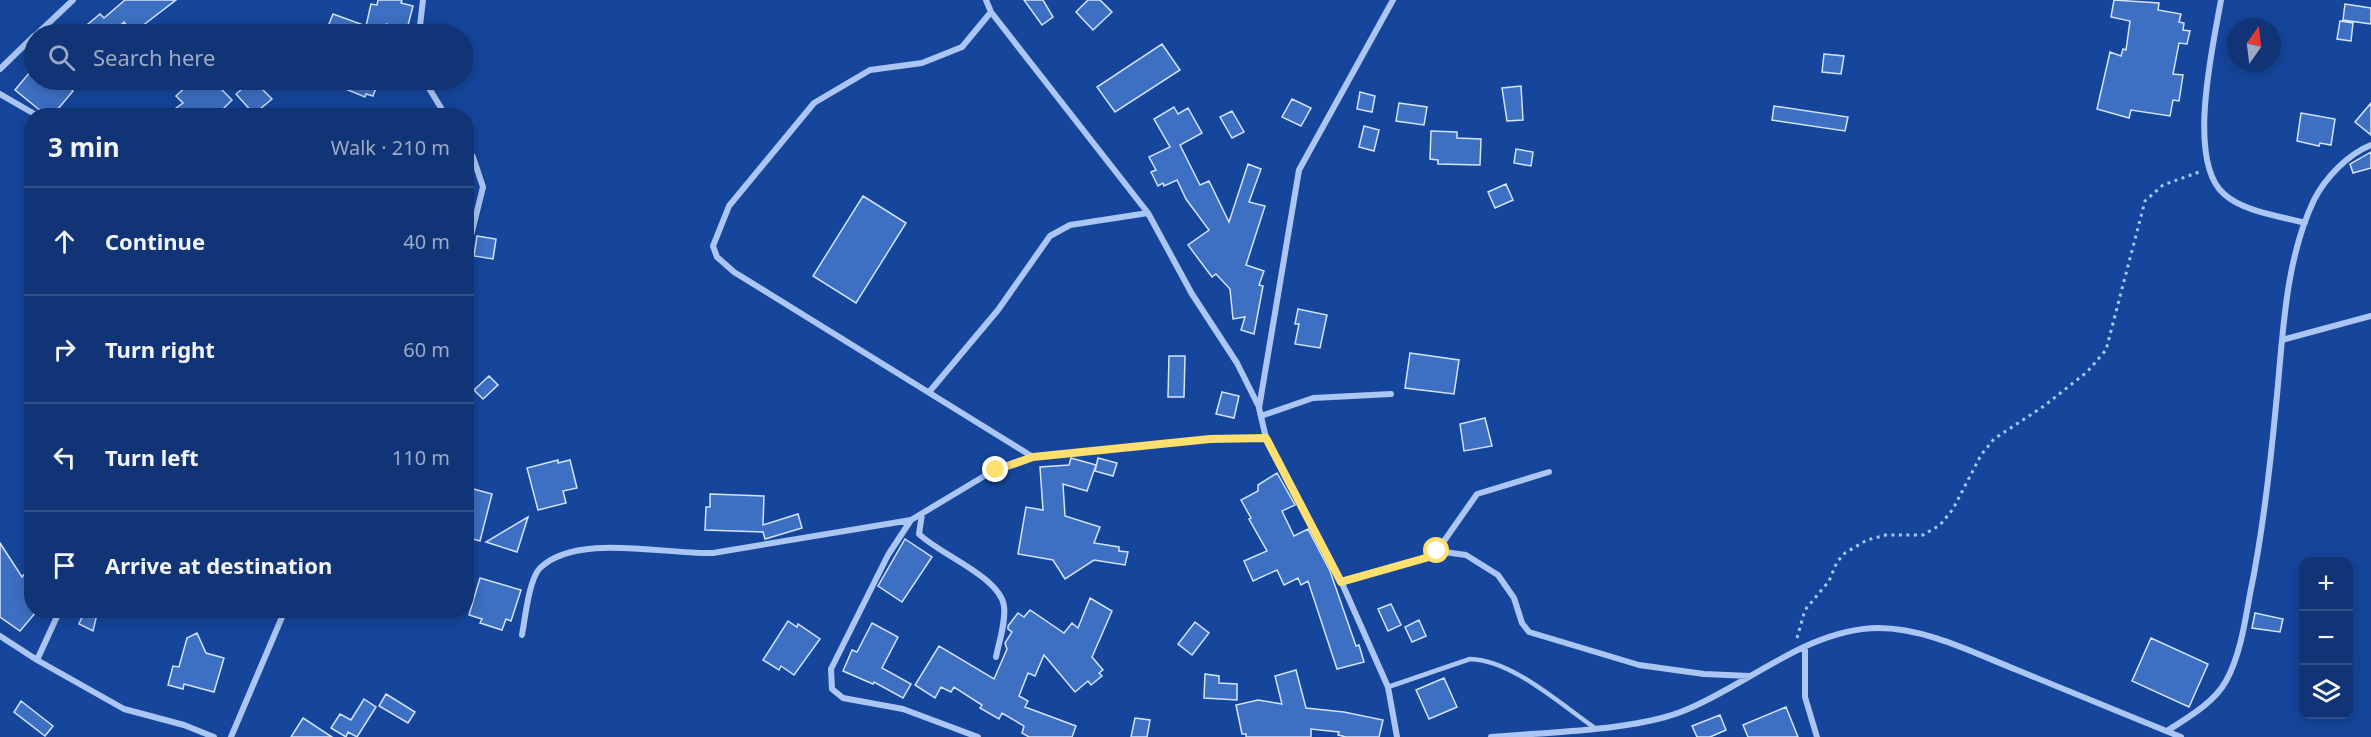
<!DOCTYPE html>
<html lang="en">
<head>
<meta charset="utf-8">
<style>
  :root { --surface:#103475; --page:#1e3f7d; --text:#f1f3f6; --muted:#9caac5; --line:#304f87 }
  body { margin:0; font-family:"Noto Sans",sans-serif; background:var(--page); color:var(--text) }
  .controls { position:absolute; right:18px; bottom:18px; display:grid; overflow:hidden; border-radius:12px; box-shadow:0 3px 15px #0003 }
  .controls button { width:54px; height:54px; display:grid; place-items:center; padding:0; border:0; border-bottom:2px solid var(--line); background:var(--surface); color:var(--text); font:30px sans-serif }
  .compass { position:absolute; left:2227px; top:18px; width:54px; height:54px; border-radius:50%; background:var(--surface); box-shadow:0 3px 15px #0003; rotate:14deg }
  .stop { position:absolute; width:18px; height:18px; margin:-14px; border:4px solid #ffdf6d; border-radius:50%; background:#fff }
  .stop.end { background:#ffdf6d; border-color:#fff; box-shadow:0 2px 6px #0008 }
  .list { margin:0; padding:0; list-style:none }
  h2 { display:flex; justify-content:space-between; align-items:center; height:78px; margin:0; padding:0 24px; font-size:26px }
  h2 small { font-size:20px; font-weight:400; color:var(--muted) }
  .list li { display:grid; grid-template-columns:39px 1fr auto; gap:18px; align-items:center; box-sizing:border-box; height:108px; padding:0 24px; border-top:2px solid var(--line) }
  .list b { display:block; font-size:22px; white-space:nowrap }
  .list em { font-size:20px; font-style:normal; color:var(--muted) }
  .icon { flex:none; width:33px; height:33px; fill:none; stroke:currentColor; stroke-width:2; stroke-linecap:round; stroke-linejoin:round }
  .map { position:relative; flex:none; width:2371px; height:737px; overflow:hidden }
  .search { position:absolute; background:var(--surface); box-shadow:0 3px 15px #0003; left:24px; top:24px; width:450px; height:66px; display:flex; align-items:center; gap:15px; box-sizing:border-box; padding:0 21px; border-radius:33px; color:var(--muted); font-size:22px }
  .panel { position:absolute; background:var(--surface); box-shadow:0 3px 15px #0003; left:24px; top:108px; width:450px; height:510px; border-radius:24px }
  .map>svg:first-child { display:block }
</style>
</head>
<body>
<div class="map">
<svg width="2371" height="737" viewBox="0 0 2371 737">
  <rect width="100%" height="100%" fill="#15469c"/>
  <!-- building -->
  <path fill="#3d70c3" stroke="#d3e3fd" stroke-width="1.5" d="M125,0h51l-43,33 -9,-11 -14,12h-34l24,-20 4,4z
    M378,0h24l-1,3 12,3 -6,23 -21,-5 -4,8 2,2h-59l8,-20 33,12 5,-22 6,1z
    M1024,0h19l10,17 -11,8z
    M1088,0h12l12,12 -19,18 -17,-18z
    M2114,0l45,3 -1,7 23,4 -2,8 5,1 -1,7 7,1 -3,13 -8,-1 -6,31 10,1 -4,26 -6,-1 -3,16 -39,-6 -2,8 -32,-9 13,-57 11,4 2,-7 3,1 4,-29 -19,-4z
    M2345,4l26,4v16l-28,-4z
    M2340,21l13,2 -2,18 -14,-2z
    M1162,44l18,26 -65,42 -18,-25z
    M1824,54l20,2 -3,18 -19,-2z
    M30,72l4,8 11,4 4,-4 8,7 5,-6 11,10 -21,25h-5l-32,-26z
    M193,80h19l20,20 -16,16h-51l18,-13 -7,-7z
    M253,80l19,19 -18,15 -18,-20z
    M324,80h55l-6,16 -7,-2 -1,3z
    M1521,86l2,34 -16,1 -5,-33z
    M1360,92l15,4 -3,16 -15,-3z
    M1292,99l19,9 -10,18 -19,-9z
    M1399,103l28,4 -3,18 -28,-4z
    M2371,103v32l-16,-13z
    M1774,106l74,11 -3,14 -73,-11z
    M1174,107l4,7 10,-6 14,25 -22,12 20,40 9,-4 20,41 19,-58 13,5 -12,33 16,4 -19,59 18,6 -5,14 4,1 -9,48 -13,-4 4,-13 -12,2 -3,-30 -14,-15 -4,3 -24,-32 21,-15 -23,-31 -9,-19 -13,6 -1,-3 -5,3 -7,-14 5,-2 -7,-13 21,-10 -16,-28z
    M1232,111l12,21 -12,6 -12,-21z
    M2301,113l34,6 -4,26 -11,-2 -1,3 -22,-5z
    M1364,126l15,4 -5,21 -15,-4z
    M1431,131l26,1v6l24,1 -1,26 -42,-1v-4l-8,-1z
    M1516,149l17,3 -2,14 -17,-3z
    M2371,152v16l-18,5 -3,-9z
    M1506,184l7,16 -18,8 -7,-16z
    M863,196l43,27 -50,80 -43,-27z
    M477,236l19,3 -3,20 -19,-3z
    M1298,309l29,6 -7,33 -25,-4 4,-20h-4z
    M1410,353l49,7 -5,34 -49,-6z
    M1169,356h16l-1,41h-16z
    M489,376l9,9 -15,14 -9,-9z
    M1222,392l17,4 -5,22 -18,-4z
    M1485,418l7,28 -28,5 -4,-27z
    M1071,458l25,7 -9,26 -24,-7 2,32 35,11 -6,16 25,4v4l9,1 -3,13 -31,-5 -29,19 -12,-19 -35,-6 8,-47 17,3 -3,-43 29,-2z
    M1098,458l19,5 -4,13 -18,-5z
    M558,460v3l12,-3 7,28 -14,3 3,12 -28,7 -11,-42z
    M1277,473l18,32 -13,6 12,25 14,-7 22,42 26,75 3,-1 5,17 -27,7 -29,-88 -7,4 -3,-7 -14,7 -7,-15 -24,11 -9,-20 23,-10 -18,-32 2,-1 -10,-18 17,-9v-6z
    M470,488l22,6 -12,47 -14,-4v-36z
    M710,494l54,2 -1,29 35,-11 4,14 -37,11 -2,-7 -58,-2 1,-23h4z
    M528,517l-11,35 -31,-10z
    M905,539l27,18 -30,45 -24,-16z
    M0,543l22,34 10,-12v45l4,2 -16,19 -20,-14z
    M480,578l41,12 -10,31 -5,-2 -4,11 -22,-7 2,-4 -13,-4z
    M1090,598l22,13 -20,46 11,13 -4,3 3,3 -11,9 -3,-4 -13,11 -31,-37 -9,21 -7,-3 -9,23 9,5 -3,6 51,19 -4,11h-43l-7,-4 2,-7 -22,-13 -3,6 -19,-11 2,-3 -28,-18 -3,5 -10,-5 -6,11 -20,-13 24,-39 55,33 13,-30 -2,-6 7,-11 -4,-3v-3l10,-13 6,4 6,-7 34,23 8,-10 6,5z
    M1391,604l10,21 -13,6 -10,-22z
    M85,610h13l-5,21 -14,-7z
    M2255,613l28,6 -3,13 -28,-4z
    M1419,620l7,16 -14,6 -7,-15z
    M788,621l9,6 1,-3 22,15 -26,36 -13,-9 -2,4 -16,-10z
    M1195,622l14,11 -17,22 -14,-11z
    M872,623l26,14 -16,31 29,16 -8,14 -29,-16 -1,2 -30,-13 9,-21 5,2z
    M197,633l9,20 18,5 -10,34 -30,-8 -1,5 -15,-4 5,-19 6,1 8,-29z
    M2151,638l57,26 -19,43 -57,-26z
    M1296,670l10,38 38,4 39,8 -4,17h-33l-8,-2 1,-3 -28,-3v8h-65v-3h-4l-6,-29 22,-5 24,4 -7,-28z
    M1205,674l14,2v7l18,1v16l-33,-2z
    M1444,678l13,29 -28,12 -13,-29z
    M386,694l29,18 -7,11 -29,-17z
    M364,699l12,8 -19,30 -9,-5 -2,5 -15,-9 9,-14 11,6z
    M21,701l32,25 -8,10 -31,-24z
    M1786,707l12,30h-50l-5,-12z
    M1720,715l6,15 -16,7h-13l-5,-11z
    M303,718l29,19h-41z
    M1135,718l15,2 -3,17h-16z"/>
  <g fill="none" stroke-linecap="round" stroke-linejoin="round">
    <!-- path -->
    <path stroke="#abc6f3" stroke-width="3" stroke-dasharray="3 4.5" stroke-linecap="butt" d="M1797,638l8,-28 24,-29 8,-19 8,-9 22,-13 19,-5h37l17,-10 13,-16 28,-54 13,-16 50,-33 43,-34 19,-22 39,-149 18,-16 36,-13"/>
    <!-- service -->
    <path stroke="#abc6f3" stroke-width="4.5" d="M1388,687l82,-28c42,1 90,45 125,69"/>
    <!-- minor -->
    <path stroke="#abc6f3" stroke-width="6" d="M986,0l5,12 157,201 44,81 45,69 22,44
      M1393,0l-94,170 -40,238 7,30 75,143 47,106 9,50
      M2221,0c-8,46 -35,161 3,194 20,18 56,22 81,29
      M991,12l-29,35 -40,16 -52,7 -56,33 -85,103 -16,40 4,11 17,15 299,185
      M37,34l36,-34
      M419,34l4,-34
      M0,69l34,-33
      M424,80l22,36
      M0,94l38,22
      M466,147l7,10 10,30 -17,69
      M2282,340l89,-24
      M930,391l68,-81 52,-74 20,-11 78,-12
      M1261,416l52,-18 78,-4
      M922,514l-3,20c20,20 81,43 85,72 2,17 -5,35 -8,51
      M911,520l-23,35 -57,114 1,20 11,9 60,11 75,28
      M1437,551l29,4 32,20 16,23 8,25 7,9 110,33 65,9 46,2
      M1341,581l88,-24 8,-6 40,-57 72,-22
      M522,635c3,-16 7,-56 18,-67 37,-36 126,-13 173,-15l198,-33 85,-51 37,-12 177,-18 56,-1
      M0,636l37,24 87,49 60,16 30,12
      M1805,647v50l12,40
      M37,660l23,-50
      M2167,731c20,-13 47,-28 59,-50 14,-25 19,-59 24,-87 13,-62 20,-125 26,-189 7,-67 8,-142 38,-205 11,-22 34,-46 57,-55
      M231,737l54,-127
      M1491,737c55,-5 148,-6 197,-28 62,-26 120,-80 190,-81 48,0 96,25 139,42 54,22 109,44 164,67"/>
  </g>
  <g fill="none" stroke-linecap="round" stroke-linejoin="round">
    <!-- route -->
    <path stroke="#ffdf6d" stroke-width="8" d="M996,470l37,-13 177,-18 56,-1 75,144 88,-25 8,-6"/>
  </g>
</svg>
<div class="controls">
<button>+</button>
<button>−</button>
<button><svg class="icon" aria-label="layers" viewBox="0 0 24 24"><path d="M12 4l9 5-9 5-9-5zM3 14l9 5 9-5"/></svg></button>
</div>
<svg class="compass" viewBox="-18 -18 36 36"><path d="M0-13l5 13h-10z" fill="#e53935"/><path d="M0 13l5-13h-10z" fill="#9caac5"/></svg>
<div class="stop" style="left:1437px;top:551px"></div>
<div class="stop end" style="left:996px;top:470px"></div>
<div class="search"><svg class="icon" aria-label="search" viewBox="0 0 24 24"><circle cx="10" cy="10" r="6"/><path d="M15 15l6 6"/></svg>Search here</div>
<section class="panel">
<h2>3 min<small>Walk · 210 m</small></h2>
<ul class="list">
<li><svg class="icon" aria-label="ahead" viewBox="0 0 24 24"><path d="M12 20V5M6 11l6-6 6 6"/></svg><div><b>Continue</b></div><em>40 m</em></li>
<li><svg class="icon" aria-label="right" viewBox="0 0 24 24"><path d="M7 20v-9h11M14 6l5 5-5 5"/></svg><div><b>Turn right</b></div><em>60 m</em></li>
<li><svg class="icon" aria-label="left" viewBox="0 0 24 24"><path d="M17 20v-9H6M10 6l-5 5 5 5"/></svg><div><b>Turn left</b></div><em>110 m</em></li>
<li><svg class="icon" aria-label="arrive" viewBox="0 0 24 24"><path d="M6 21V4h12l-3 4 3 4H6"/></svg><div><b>Arrive at destination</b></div></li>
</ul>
</section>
</div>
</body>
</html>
